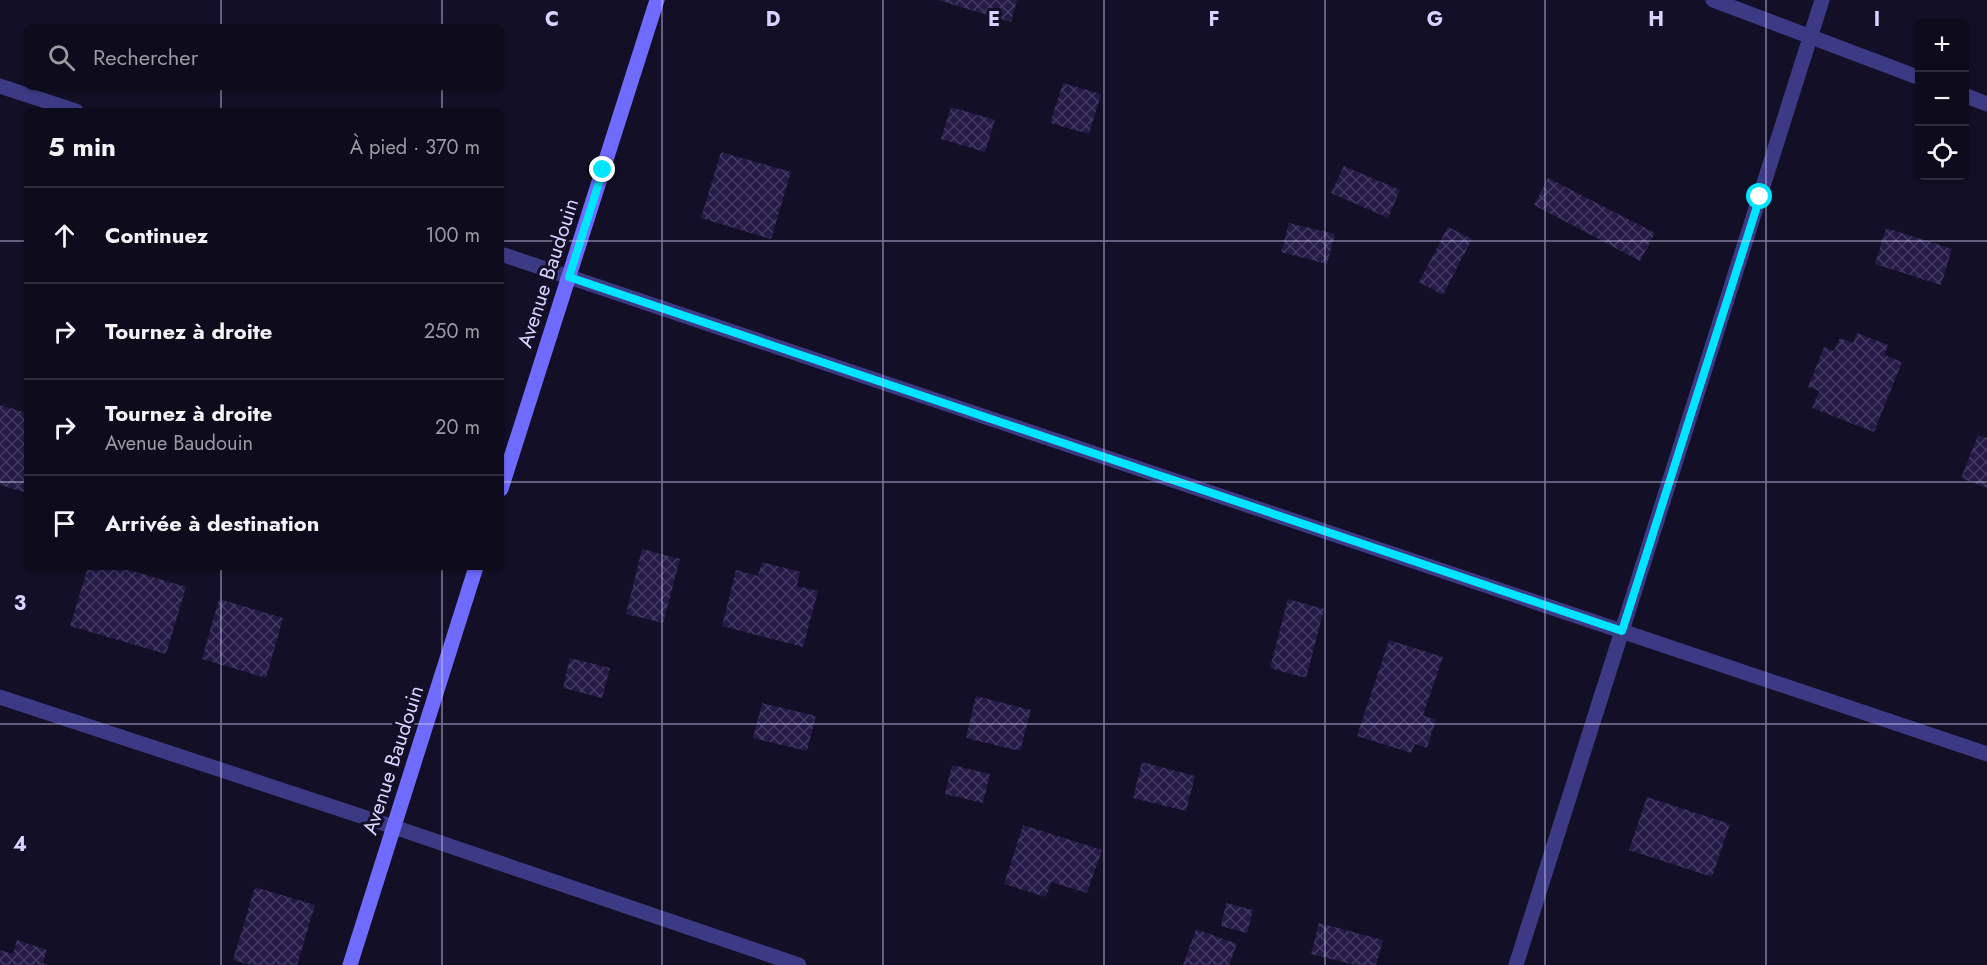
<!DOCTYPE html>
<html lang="fr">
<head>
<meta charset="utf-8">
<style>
  :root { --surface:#0e0b1c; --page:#171425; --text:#f1f3f6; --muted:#9b9ba3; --line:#2e2b3b }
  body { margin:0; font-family:Jost,sans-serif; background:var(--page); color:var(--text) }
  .controls { position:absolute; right:18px; top:18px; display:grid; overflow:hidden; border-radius:9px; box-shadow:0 2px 4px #0004 }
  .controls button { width:54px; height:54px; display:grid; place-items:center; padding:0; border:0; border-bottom:2px solid var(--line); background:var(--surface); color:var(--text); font:30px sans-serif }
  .stop { position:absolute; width:18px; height:18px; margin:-14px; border:4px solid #00e5ff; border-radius:50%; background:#fff }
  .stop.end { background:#00e5ff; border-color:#fff; box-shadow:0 2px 6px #0008 }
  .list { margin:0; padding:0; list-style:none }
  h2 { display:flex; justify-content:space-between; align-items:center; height:78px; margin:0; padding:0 24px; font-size:26px }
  h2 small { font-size:20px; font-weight:400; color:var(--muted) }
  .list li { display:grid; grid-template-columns:39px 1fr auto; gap:18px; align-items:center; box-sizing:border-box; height:96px; padding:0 24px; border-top:2px solid var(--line) }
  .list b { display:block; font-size:22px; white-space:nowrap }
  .list p { margin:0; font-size:20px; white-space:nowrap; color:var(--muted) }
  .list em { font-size:20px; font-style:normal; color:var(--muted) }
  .icon { flex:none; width:33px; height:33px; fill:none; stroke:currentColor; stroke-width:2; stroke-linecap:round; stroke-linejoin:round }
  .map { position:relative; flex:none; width:1987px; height:965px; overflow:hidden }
  .search { position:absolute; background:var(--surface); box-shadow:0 2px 4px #0004; left:24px; top:24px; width:480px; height:66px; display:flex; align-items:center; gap:15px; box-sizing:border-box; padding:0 21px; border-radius:9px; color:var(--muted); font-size:22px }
  .panel { position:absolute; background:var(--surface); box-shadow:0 2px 4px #0004; left:24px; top:108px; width:480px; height:462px; border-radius:9px }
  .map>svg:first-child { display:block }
</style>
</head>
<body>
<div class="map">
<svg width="1987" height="965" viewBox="0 0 1987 965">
  <defs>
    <pattern id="building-cross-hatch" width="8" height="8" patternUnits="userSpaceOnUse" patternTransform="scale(1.5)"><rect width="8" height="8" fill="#241b47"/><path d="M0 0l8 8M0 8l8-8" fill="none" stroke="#433b63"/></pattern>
  </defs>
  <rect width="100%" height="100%" fill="#130f26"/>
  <!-- building -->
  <path fill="url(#building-cross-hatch)" d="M938,0h79l-6,22z
    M1063,83l38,11 -12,40 -39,-11z
    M951,107l44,13 -10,32 -44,-13z
    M721,152l70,20 -20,67 -70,-21z
    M1344,166l56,24 -12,28 -57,-25z
    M1548,178l107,55 -15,28 -106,-56z
    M1289,223l46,11 -8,30 -46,-12z
    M1448,227l24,12 -29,56 -24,-13z
    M1886,228l66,21 -11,36 -66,-21z
    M1857,333l31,12 -4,10 18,7 -28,70 -62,-24 7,-17 -11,-4 16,-40 10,4 6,-13 13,5z
    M0,405l27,8v80l-27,-8z
    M1978,435l9,3v50l-26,-10z
    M642,549l38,10 -17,64 -37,-9z
    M762,562l38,10 -3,14 21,5 -15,56 -81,-21 14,-56 22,6z
    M88,567h31l67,20 -20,67 -96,-28z
    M219,599l64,19 -17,60 -64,-19z
    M1288,599l36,10 -18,69 -36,-10z
    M1389,640l54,17 -20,58 13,5 -9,28 -12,-4 -4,9 -54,-17z
    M570,658l40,10 -8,30 -39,-10z
    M976,696l55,14 -11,41 -54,-13z
    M762,703l54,13 -9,35 -54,-13z
    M1142,762l53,14 -9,35 -53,-13z
    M952,765l38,9 -7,29 -38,-9z
    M1647,797l83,27 -18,53 -83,-27z
    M1023,825l79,25 -15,43 -36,-11 -5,15 -42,-13z
    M255,887l60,18 -18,60h-46l-18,-5z
    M1226,903l27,7 -6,23 -26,-7z
    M1319,923l64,17 -7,25h-21l-44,-11z
    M1196,929l41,15 -8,21h-46z
    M17,940l30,10 -4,13 6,2h-49v-15l13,4z"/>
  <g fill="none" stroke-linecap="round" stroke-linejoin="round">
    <!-- street -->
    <path stroke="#3d3a85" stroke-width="15" d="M1713,0l207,78
      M0,86l76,25
      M1964,95l23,9
      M501,254l1486,500
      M0,697l394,130 405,138
      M1516,965l306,-965"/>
    <!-- secondary -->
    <path stroke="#6f6bff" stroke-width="15" d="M501,489l156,-489
      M350,965l126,-398"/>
  </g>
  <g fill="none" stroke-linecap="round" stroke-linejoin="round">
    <!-- route -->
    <path stroke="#00e5ff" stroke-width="8" d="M603,170l-34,107 1053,354 138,-434"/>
  </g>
  <!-- grid -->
  <path fill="none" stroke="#d9d4ff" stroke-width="1.5" stroke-opacity="0.55" d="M221,0v27M442,0v27M662,0v965M883,0v965M1104,0v965M1325,0v965M1545,0v965M1766,0v965M221,87v24M442,87v24M0,241h27M501,241h1486M0,482h27M501,482h1486M221,567v398M442,567v398M0,724h1987"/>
  <g text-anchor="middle" stroke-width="6" stroke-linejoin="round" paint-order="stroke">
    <!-- street labels -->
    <g font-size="21" fill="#d9d4ff" stroke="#130f26">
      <text transform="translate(548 273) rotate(-72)" y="7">Avenue Baudouin</text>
      <text transform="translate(393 760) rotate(-72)" y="7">Avenue Baudouin</text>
    </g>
  </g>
  <g font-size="20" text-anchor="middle" font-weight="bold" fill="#d9d4ff" stroke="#130f26" stroke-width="6" stroke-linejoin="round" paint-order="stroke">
    <text x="552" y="26">C</text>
    <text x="773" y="26">D</text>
    <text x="994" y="26">E</text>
    <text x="1214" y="26">F</text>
    <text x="1435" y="26">G</text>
    <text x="1656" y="26">H</text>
    <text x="1877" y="26">I</text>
    <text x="20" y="610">3</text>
    <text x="20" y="851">4</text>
  </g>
</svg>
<div class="controls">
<button>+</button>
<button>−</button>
<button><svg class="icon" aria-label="locate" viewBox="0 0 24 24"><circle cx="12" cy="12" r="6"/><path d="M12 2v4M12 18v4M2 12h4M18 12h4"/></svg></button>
</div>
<div class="stop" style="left:1760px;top:197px"></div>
<div class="stop end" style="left:603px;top:170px"></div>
<div class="search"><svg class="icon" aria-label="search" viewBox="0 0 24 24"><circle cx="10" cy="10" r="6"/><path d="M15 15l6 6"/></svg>Rechercher</div>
<section class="panel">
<h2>5 min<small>À pied · 370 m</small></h2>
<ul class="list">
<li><svg class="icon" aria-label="ahead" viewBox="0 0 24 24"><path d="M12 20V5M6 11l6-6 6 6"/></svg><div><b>Continuez</b></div><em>100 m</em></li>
<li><svg class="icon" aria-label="right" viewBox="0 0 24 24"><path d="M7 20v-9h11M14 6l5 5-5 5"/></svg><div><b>Tournez à droite</b></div><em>250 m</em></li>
<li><svg class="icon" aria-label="right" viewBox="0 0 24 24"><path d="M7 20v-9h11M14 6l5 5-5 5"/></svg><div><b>Tournez à droite</b><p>Avenue Baudouin</p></div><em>20 m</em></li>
<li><svg class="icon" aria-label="arrive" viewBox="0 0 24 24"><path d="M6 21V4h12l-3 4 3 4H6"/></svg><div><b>Arrivée à destination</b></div></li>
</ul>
</section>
</div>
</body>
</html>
